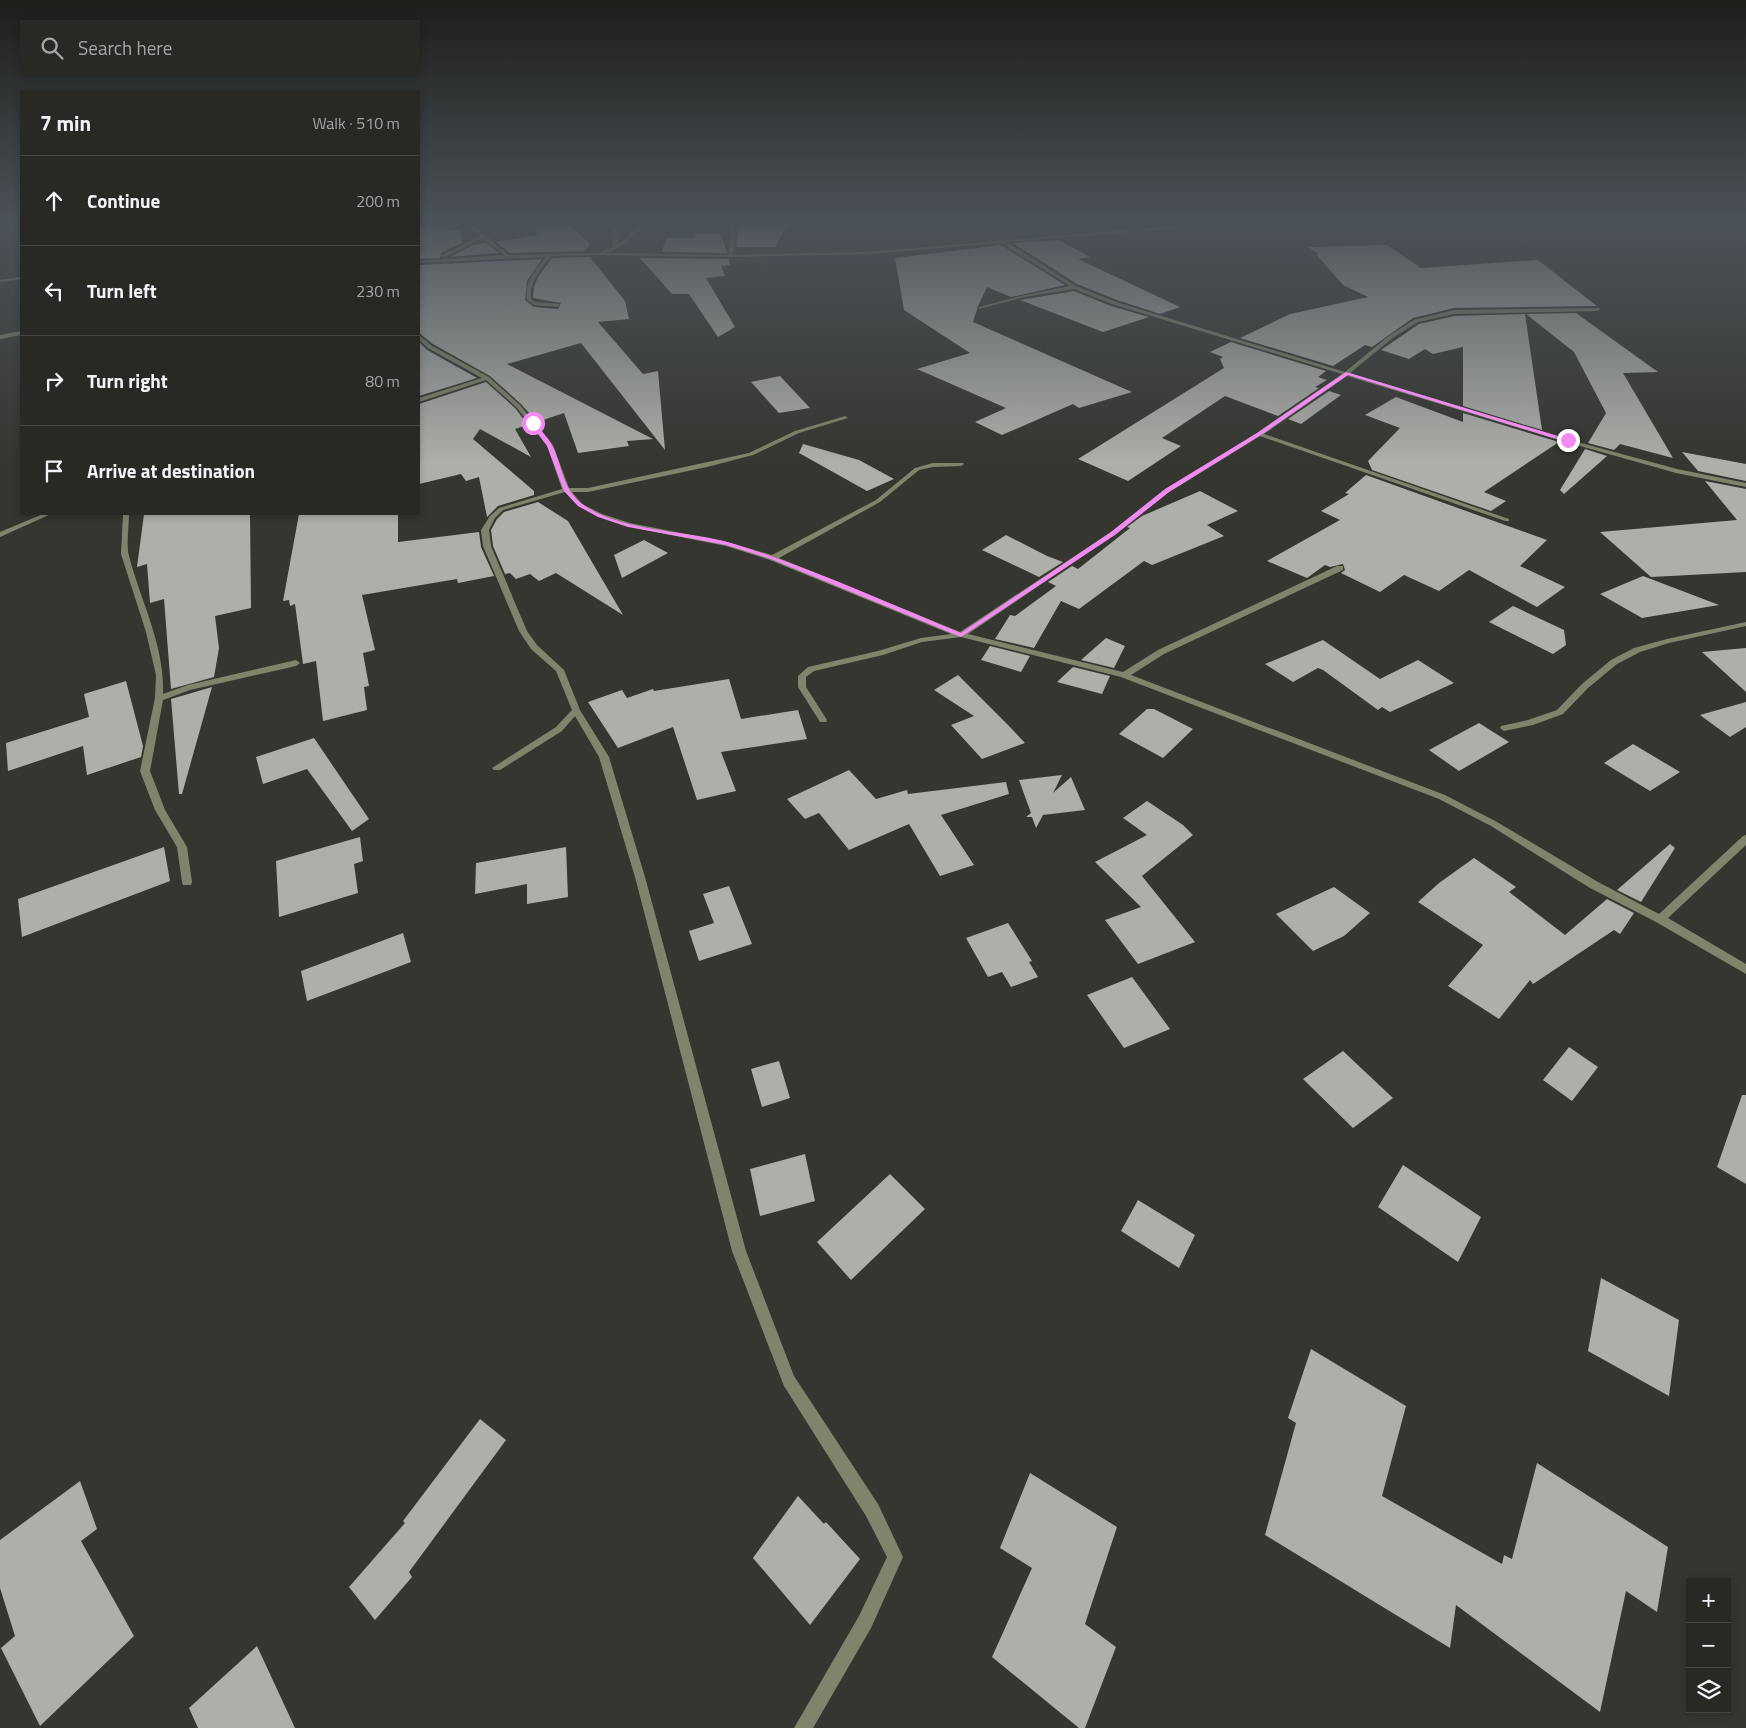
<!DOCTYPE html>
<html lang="en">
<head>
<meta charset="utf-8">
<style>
  :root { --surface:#282824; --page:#343431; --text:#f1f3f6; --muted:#a5a6a6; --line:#444441 }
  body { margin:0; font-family:"Titillium Web",sans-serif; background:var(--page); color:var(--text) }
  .controls { position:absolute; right:15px; bottom:15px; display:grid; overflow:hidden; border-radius:0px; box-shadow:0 2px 8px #0003 }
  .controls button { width:45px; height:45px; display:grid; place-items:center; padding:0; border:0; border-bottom:1px solid var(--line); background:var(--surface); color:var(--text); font:25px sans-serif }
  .stop { position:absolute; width:15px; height:15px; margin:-11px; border:4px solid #f28af2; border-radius:50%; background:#fff }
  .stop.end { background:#f28af2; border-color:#fff; box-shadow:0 1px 5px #0008 }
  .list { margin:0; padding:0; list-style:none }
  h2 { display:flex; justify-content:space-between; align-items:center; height:65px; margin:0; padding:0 20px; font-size:21px }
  h2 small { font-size:16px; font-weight:400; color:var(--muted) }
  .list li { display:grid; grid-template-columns:32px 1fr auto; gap:15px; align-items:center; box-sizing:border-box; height:90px; padding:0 20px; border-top:1px solid var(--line) }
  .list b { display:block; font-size:19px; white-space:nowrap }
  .list em { font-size:16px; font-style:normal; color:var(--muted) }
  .icon { flex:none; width:28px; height:28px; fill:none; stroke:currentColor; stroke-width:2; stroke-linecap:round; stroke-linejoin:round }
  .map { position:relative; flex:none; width:1746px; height:1728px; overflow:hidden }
  .search { position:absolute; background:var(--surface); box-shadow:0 2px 8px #0003; left:20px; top:20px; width:400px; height:55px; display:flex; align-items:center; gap:12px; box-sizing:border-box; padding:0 18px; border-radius:0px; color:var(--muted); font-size:19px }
  .panel { position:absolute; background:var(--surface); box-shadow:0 2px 8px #0003; left:20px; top:90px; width:400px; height:425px; border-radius:0px }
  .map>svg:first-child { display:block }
</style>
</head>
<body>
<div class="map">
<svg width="1746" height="1728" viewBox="0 0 1746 1728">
  <rect width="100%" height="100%" fill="#353630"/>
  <!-- building -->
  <path fill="#adafa8" d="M447,221l1,9h12l2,13 -21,10 -1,5 -21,1v-36z
    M740,221h49l-14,26h-39z
    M568,224l22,20 -5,7 -75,2 -14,-11 43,-7 -5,-7z
    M696,234h25l6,19 -65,-1 4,-14h29z
    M1059,240l31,17 -12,2 102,48 -20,7 -43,-14 -40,-16 -64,-41z
    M486,243l13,10 -49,4 23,-12z
    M1001,245l64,40 -54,12 -24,-10 -9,19 -5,16 159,70 -53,16 -6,-4 -71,31 -27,-13 31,-14 -89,-39 53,-16 -66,-43 -9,-52z
    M1387,245l34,23 117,-8 59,46 -143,2 -41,10 -41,29 -7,-2 -32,21 -93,-28 50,-24 78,-17 -25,-12 -27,-31h3l-11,-7z
    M590,257l35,44 4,18 -31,3 45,52 15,-3 7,79 -84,-107 -74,21 146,75 -26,2 2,5 -51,7 -14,-40 -27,9 -16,-18 -31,-28 -57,-32 -14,-11v-68l123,-6 -15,22 -2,19 9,7 24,2 3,-6 -28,-5 1,-11 4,-10 14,-19z
    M640,258l89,1 1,6 -9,1 4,10 -19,2 29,49 -17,10 -29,-43h-17z
    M1074,291l37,15 38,11 -46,15 -83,-32z
    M1576,313l82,59 -35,1 50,85 -53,-14 -6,6 -26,-7 18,-30 -32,-61 -48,-38z
    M1525,314l17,116 -79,-24v-59l-30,7 -8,-5 -16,10 -28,-9 38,-26 35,-8z
    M419,342l8,8 50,28 -58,18z
    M1231,342l95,29 -8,6 9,3 -12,7 4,1 -41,28 -53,-20 -63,42 19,8 -53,35 -50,-22 146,-91 -4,-9 3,-2 -13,-5z
    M780,376l30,32 -31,5 -28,-31z
    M486,382l29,26 13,17 -13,4 16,28 -51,-28 -7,10 61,52v4l-36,11 -11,11 -8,-40 -13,4 -5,-7 -42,10v-80z
    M1329,391l12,4 -40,29 -13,-5z
    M1396,397l67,25v-9l96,29 -75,50 22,9 -15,10 -119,-41 -4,-9 32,-33 -35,-13z
    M803,444l56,16 35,19 -27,12 -68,-38z
    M1585,449l22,7 -43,38 -4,-4z
    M1682,452l64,12v17l-48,-10z
    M1366,475l181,65 -27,26 45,21 -28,20 -68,-37 -30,21 -35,-16 -24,17 -39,-19 4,-3 -2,-6 -13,3 -5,-2 -18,13 -40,-17 73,-41 -19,-9 28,-17 -4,-1z
    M1705,481l41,8v83l-95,5 -51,-45 137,-12z
    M1200,491l38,20 -31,14 17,11 -72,29 -8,-4 -65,48 -18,-8 -27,47 -39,-9 15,-24 5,1 41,-30 -8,-4 24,-16 6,3 52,-41 -3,-1 15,-11z
    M538,502l30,19 55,94 -67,-42 -17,8 -9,-7 -14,5 -6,-6 -5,1 -12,-28 -2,-16 6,-11 7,-7z
    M144,514h106l1,94 -36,8 4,32 -5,29 -43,12 -7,-90 -14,4 -3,-39 -10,3z
    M299,514h99v28l81,-10 2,15 13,29 -36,7 -1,-4 -95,16 13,55 -12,3 6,33 -5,1 3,23 -44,11 -7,-60 -13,3 -8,-60 -5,2 -1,-6 -6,1z
    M1006,535l41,21 16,6 -24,15 -57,-27z
    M644,540l24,13 -46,25 -8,-23z
    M1643,576l76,29 -77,13 -42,-24z
    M1513,606l51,24 2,15 -13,9 -64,-32z
    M1106,638l19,8 -11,22 -33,-8z
    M1323,640l57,39 38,-19 36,23 -64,29 -8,-5 -4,3 -55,-40 -5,-2 -25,14 -28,-18z
    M990,646l40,10 -9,16 -40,-12z
    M1746,648v44l-44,-40z
    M1073,667l37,9 -8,18 -45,-12z
    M958,675l51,51 16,17 -43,16 -31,-34 23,-9 -40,-26z
    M729,679l12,40 57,-9 9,29 -86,13 15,39 -39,9 -24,-73 -55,21 -30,-46 34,-12 5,8 26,-9 1,2z
    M126,681l17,65 -2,11 -54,18 -4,-29 -75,25 -2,-28 83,-26 -5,-23z
    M212,687l-30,107h-3l-8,-95z
    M1746,702v25l-16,10 -30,-22z
    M1147,709h7l39,20 -30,29 -44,-24z
    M1479,723l30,19 -50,29 -30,-21z
    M314,738l55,81 -17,12 -45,-62 -44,15 -7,-27z
    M1633,744l47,28 -30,19 -46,-28z
    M849,770l27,29 31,-9 1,4 98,-12 3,12 -68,21 33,50 -34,11 -31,-52 -60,26 -30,-37 -14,6 -18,-20z
    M1062,775l-9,18 18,-16 14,33 -42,5 -7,13 -4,-11h-6l5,-4 -12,-33z
    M1147,801l36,24 10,10 -51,41 53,66 -57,22 -33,-44 36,-13 -46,-45 52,-27 -24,-17z
    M360,837l3,24 -9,3 4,29 -79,24 -3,-56z
    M1670,844l5,4 -34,54 -24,-12z
    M164,847l6,34 -148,56 -4,-38z
    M566,847l2,50 -41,7v-20l-52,10 1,-31z
    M1474,858l42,29 -7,5 56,43 42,-36 27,14 -14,21 -6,-4 -81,54 -3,-4 -31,39 -51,-33 35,-41 -65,-43 21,-19z
    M729,886l23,58 -53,17 -10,-30 25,-8 -11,-29z
    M1334,887l36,26 -26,23 -31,15 -37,-37z
    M1008,923l24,38 -3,1 9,15 -27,10 -9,-15 -14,5 -22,-39z
    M403,933l8,29 -104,39 -6,-30z
    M1132,977l38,52 -46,19 -37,-53z
    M1569,1047l29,20 -26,34 -29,-21z
    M1343,1051l50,47 -40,30 -50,-49z
    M779,1061l11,37 -28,9 -11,-38z
    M1742,1095h4v89l-29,-17z
    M805,1154l10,47 -55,15 -10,-47z
    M1403,1165l78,52 -23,45 -80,-55z
    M890,1174l35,35 -74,71 -34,-38z
    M1138,1200l57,35 -16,33 -58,-37z
    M1601,1278l78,42 -10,76 -81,-45z
    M1311,1349l95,57 -24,90 120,68 2,-9 8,4 25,-96 131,84 -11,65 -31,-21 -26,121 -144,-107 -6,43 -185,-113 31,-112 -8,-5z
    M480,1419l26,21 -97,132 3,5 -37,43 -26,-33 56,-64 -2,-2z
    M1030,1473l87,54 -32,97 31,23 -31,81h-6l-87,-71 40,-89 -32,-20z
    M80,1481l17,48 -16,12 53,95 -94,90 -39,-78 14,-12 -15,-48v-48z
    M798,1496l26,28 2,-2 34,37 -50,66 -57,-67z
    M257,1646l38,82h-97l-9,-20z"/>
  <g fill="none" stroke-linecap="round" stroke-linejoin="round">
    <!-- street -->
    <path fill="#7f856c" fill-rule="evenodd" d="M463,221h5l41,34 93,-2v-2l10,-3 2,-17 -8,-10h4l8,10 -1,14 17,-14 9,-10h4c-11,14 -24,27 -41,32l123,2 3,-34h4l-3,34 136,-3 277,-24 101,-7h25l-265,21 69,44 40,16 229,70 45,-37 24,-15 40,-10 146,-2 -2,3 -144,3 -36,8 -24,15 -44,36 220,67 107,29 69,14v4l-70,-14 -110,-31 -219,-66 -83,58 245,85v2h-4l-245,-85 -91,56 -54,42 -147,100 155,38 35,-22 179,-84h6v4l-179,84 -33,21 314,120 52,27 101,60 61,32 84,-78 3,-1v10l-78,73 78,46v10l-90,-52 -66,-34 -99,-62 -52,-27 -318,-122 -160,-40 -39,5 -39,13 -69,16 -8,6v10l21,33 -1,2h-6l-22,-35v-11l10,-9 70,-16 43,-13 30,-4 -181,-74 -44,-14 -100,-20 -28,-10 -20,-10 -13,-14 -62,18 -8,8 -6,12 2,16 36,85 10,14 27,25 16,40 29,47 36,120 101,374 48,125 84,128 25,53 -32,71 -58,100h-19l65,-112 28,-59 -21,-41 -82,-130 -52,-135 -97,-374 -36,-120 -24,-41 -13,15 -62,39h-6l-2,-2 64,-41 16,-17 -16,-39 -25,-22 -12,-18 -36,-85 -2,-16 9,-14 9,-8 63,-19 -15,-44 -31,-38 -30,-27 -67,22v-4l63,-20 -54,-30 -9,-8v-5l13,11 57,31 31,28 33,40 16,43h19l161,-35 46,-22 50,-15 3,2 -49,15 -46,22 -46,12 -119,25h-16l10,12 20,10 28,9 97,19 45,13 104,-55 39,-32 18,-5h30l1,1 -3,2 -28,1 -14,3 -39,32 -101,56 181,74 151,-100 54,-42 92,-57 85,-59 -230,-70 -38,-15 -49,8 -46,12v-2l46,-12 45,-9 -69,-43 -132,11 -138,3 -135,-2 -45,1c-10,14 -22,25 -20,43l4,3 25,2 -2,3 -24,-2 -7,-5c-3,-18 9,-30 19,-43l-127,6v-2l85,-6 -21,-17 -37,19h-4v-2l38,-19z
      M21,277v2l-21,3v-2z
      M21,331v4l-21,4v-4z
      M43,514h8l-51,23v-5z
      M123,514h6c0,13 -3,30 0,42 12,46 36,90 34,138l25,-9 108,-25 4,3 -4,3 -106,24 -27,10 -13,71 15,39 22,37 5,35 -1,3h-8l-1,-3 -5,-35 -22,-37 -15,-39 15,-73 1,-23 -10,-43 -25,-78z
      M1746,622v4l-77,17 -29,9 -23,12 -29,24 -25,26 -30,11 -29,6 -4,-3 1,-2 27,-6 29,-10 25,-26 29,-24 23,-12 33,-9z"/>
  </g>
  <!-- sky -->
  <linearGradient id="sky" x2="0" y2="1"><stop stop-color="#1d1e1a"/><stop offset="0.48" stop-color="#4b5259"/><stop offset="1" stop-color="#4b5259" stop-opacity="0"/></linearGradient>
  <rect width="1746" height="463" fill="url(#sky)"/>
  <!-- route -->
  <path fill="#f28af2" d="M1346,372l225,68 -5,2 -218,-67 -87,60 -92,57 -54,43 -154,102 -190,-78 -45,-14 -98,-18 -30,-10 -20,-11 -14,-15 -17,-45 -17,-23 5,-1c5,8 14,16 18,25 9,19 10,42 28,56 37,29 106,27 150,40 78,24 154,59 230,90l150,-101 54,-43 92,-56z"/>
</svg>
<div class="controls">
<button>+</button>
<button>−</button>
<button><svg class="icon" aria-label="layers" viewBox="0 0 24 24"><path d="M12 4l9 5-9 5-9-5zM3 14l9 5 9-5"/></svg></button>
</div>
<div class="stop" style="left:533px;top:423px"></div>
<div class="stop end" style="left:1568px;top:440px"></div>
<div class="search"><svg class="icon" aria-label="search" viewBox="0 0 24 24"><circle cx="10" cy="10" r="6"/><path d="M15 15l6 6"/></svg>Search here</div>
<section class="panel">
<h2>7 min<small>Walk · 510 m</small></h2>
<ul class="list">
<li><svg class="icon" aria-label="ahead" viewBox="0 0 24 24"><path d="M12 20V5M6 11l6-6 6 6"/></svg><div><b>Continue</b></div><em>200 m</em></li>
<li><svg class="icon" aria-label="left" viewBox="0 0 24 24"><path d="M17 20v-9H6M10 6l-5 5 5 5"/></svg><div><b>Turn left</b></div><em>230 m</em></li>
<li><svg class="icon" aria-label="right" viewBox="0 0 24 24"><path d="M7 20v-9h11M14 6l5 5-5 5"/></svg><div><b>Turn right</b></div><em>80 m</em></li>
<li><svg class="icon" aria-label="arrive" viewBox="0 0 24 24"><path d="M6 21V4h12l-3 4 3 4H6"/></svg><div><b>Arrive at destination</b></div></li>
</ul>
</section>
</div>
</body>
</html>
